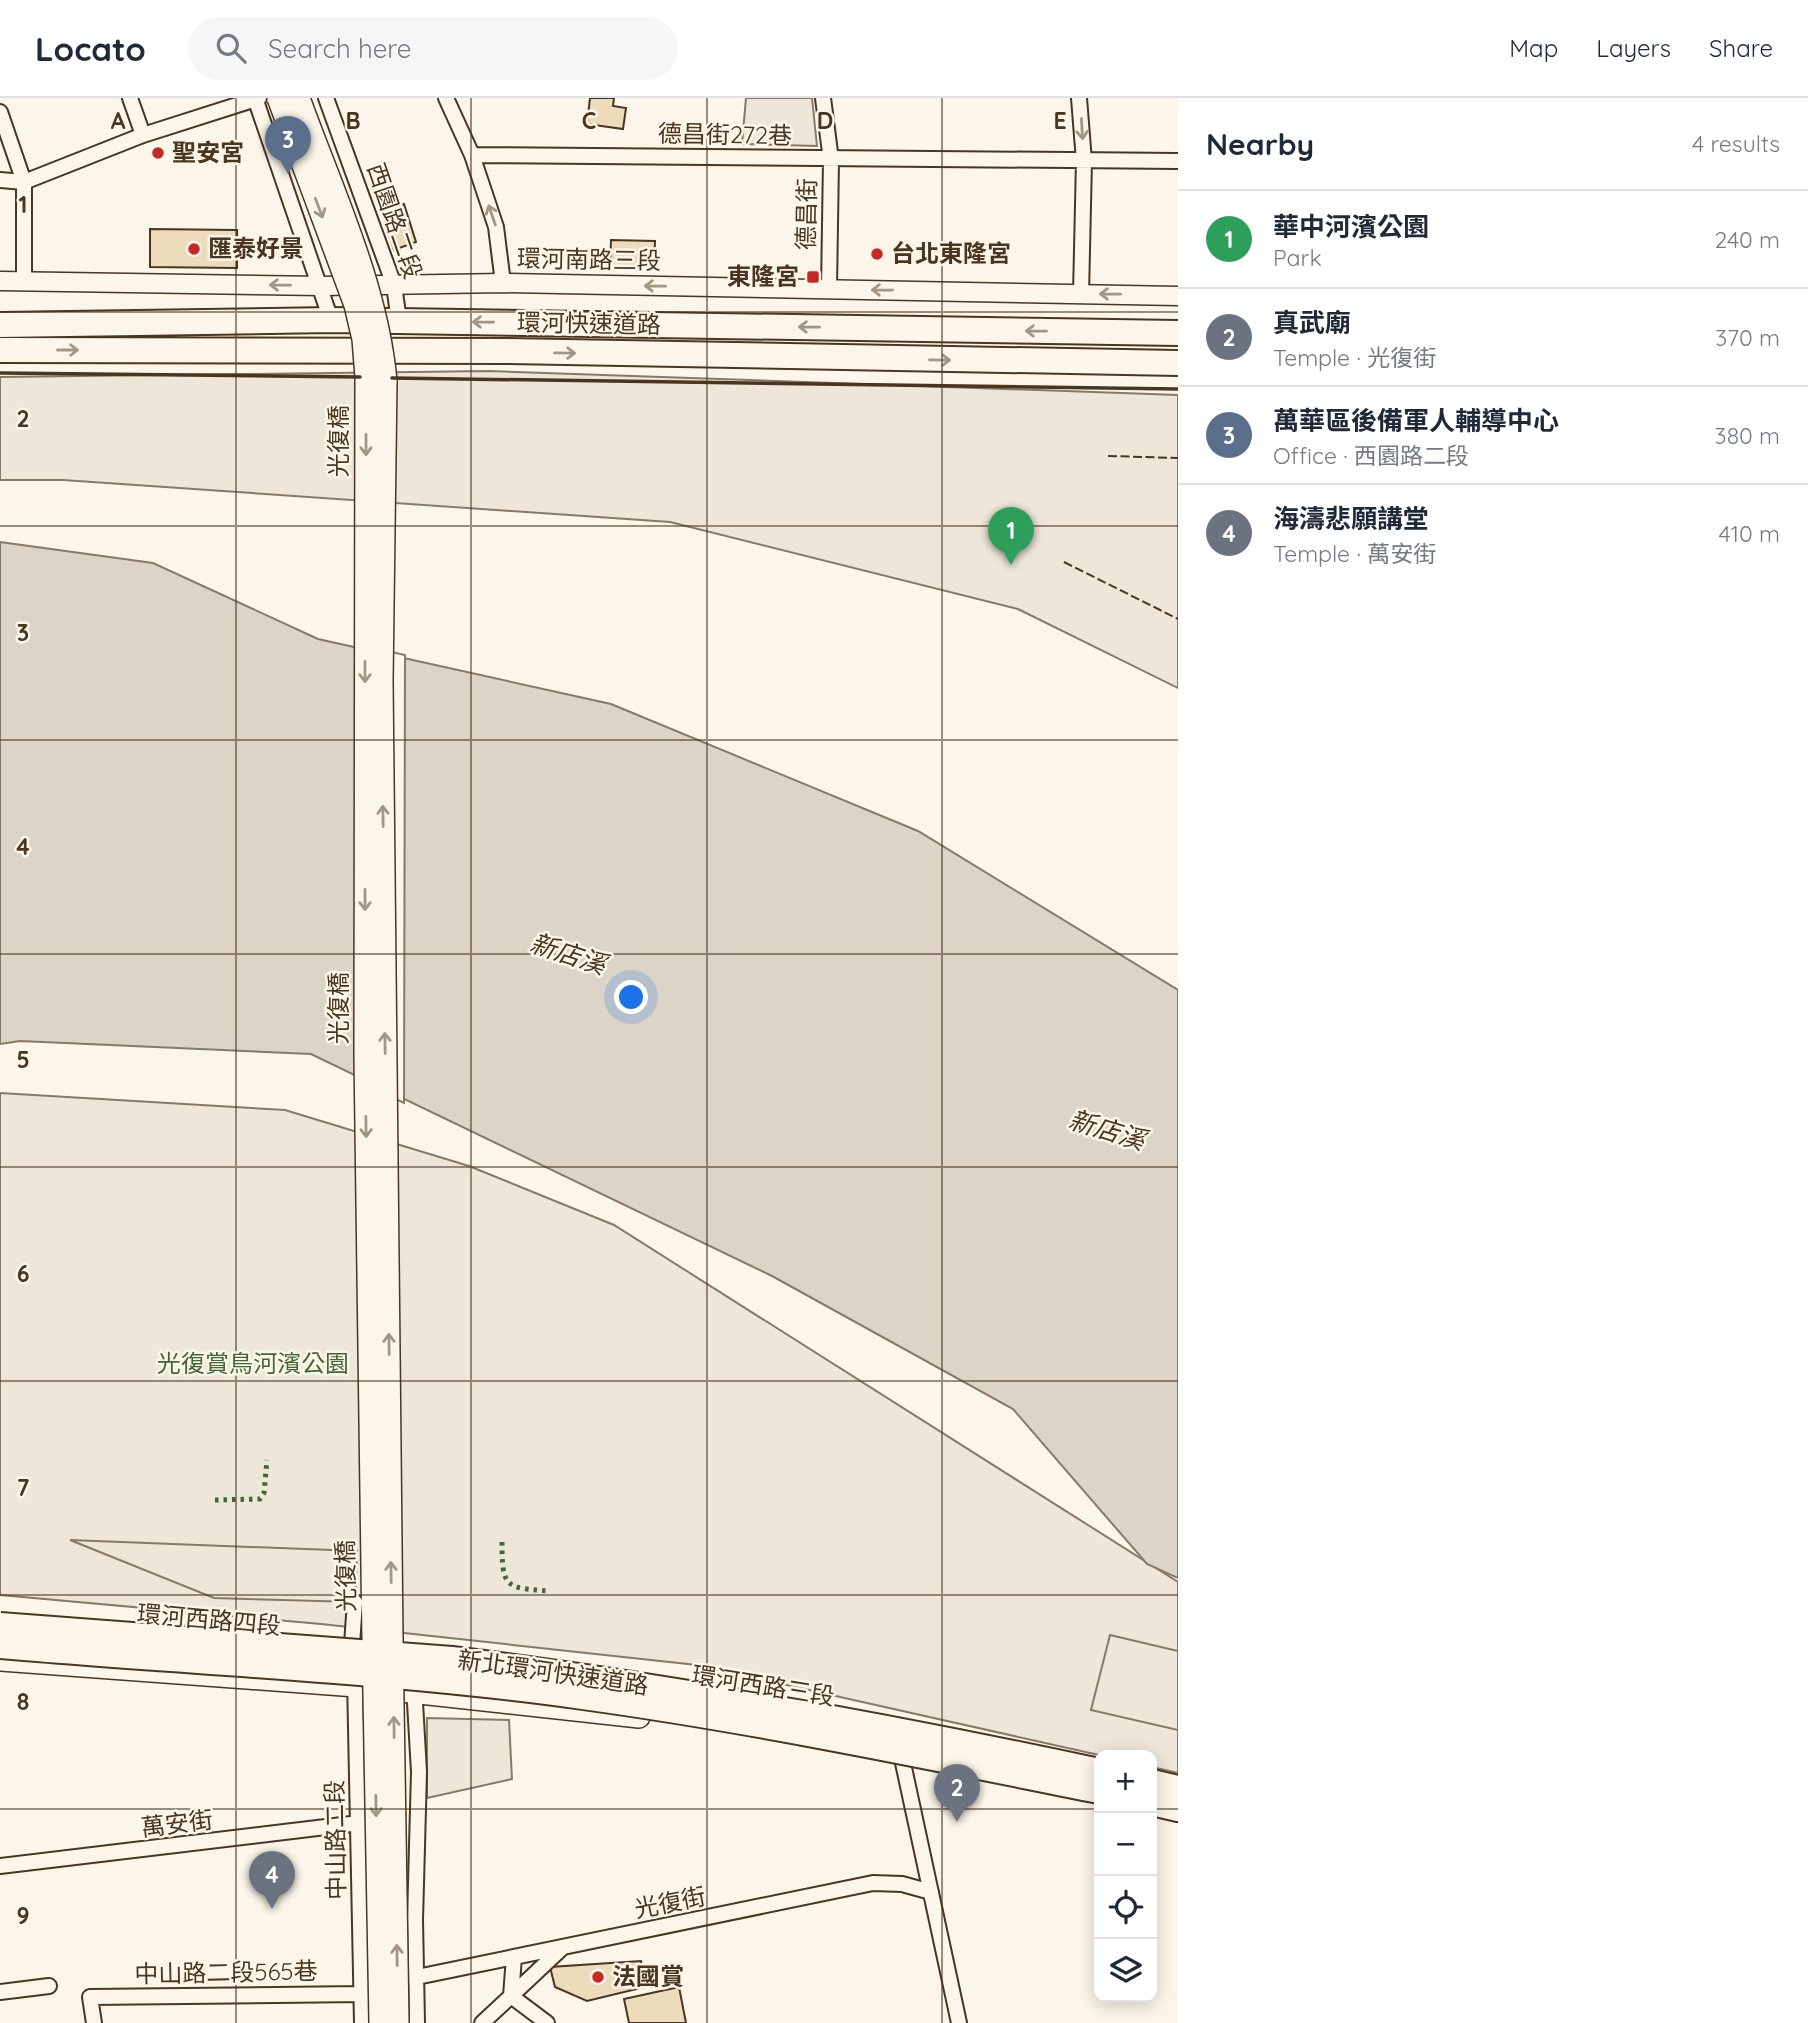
<!DOCTYPE html>
<html lang="en">
<head>
<meta charset="utf-8">
<style>
  :root { --surface:#fff; --page:#f6f6f7; --text:#1f2937; --muted:#747a83; --line:#e0e1e3; --accent:#2563eb }
  body { margin:0; font-family:Quicksand,"Noto Sans TC",sans-serif; background:var(--page); color:var(--text) }
  .controls { position:absolute; right:21px; bottom:21px; display:grid; overflow:hidden; border-radius:14px; box-shadow:0 4px 18px #0003 }
  .controls button { width:63px; height:63px; display:grid; place-items:center; padding:0; border:0; border-bottom:2px solid var(--line); background:var(--surface); color:var(--text); font:35px sans-serif }
  .you { position:absolute; left:632px; top:900px; width:24px; height:24px; margin:-18px; border:5px solid #fff; border-radius:50%; background:#1a73e8; box-shadow:0 0 0 10px #1a73e833 }
  .badge { display:grid; place-items:center; width:46px; height:46px; border-radius:50%; background:var(--accent); color:#fff; font-size:23px; font-weight:700 }
  .pin { position:absolute; translate:-50% -58px; filter:drop-shadow(0 2px 4px #0008) }
  .pin::after { content:''; position:absolute; top:37px; width:24px; height:21px; background:inherit; clip-path:polygon(0 0,100% 0,50% 100%) }
  .list { margin:0; padding:0; list-style:none }
  h2 { display:flex; justify-content:space-between; align-items:center; height:91px; margin:0; padding:0 28px; font-size:30px }
  h2 small { font-size:23px; font-weight:400; color:var(--muted) }
  .list li { display:grid; grid-template-columns:46px 1fr auto; gap:21px; align-items:center; box-sizing:border-box; height:98px; padding:0 28px; border-top:2px solid var(--line) }
  .list b { display:block; font-size:26px; white-space:nowrap }
  .list p { margin:0; font-size:23px; white-space:nowrap; color:var(--muted) }
  .list em { font-size:23px; font-style:normal; color:var(--muted) }
  .icon { flex:none; width:38px; height:38px; fill:none; stroke:currentColor; stroke-width:2; stroke-linecap:round; stroke-linejoin:round }
  .map { position:relative; flex:none; width:1178px; height:1925px; overflow:hidden }
  header { display:flex; align-items:center; gap:42px; box-sizing:border-box; height:98px; padding:0 35px; background:var(--surface); border-bottom:2px solid var(--line) }
  header strong { font-size:33px }
  nav { display:flex; gap:38px; margin-inline-start:auto; font-size:24px }
  .search { width:490px; height:63px; background:var(--page); display:flex; align-items:center; gap:18px; box-sizing:border-box; padding:0 24px; border-radius:38px; color:var(--muted); font-size:26px }
  main { display:flex }
  aside { flex:1; background:var(--surface) }
  .map>svg:first-child { display:block }
</style>
</head>
<body>
<header>
<strong>Locato</strong>
<div class="search"><svg class="icon" aria-label="search" viewBox="0 0 24 24"><circle cx="10" cy="10" r="6"/><path d="M15 15l6 6"/></svg>Search here</div>
<nav><a>Map</a><a>Layers</a><a>Share</a></nav>
</header>
<main>
<div class="map">
<svg width="1178" height="1925" viewBox="0 0 1178 1925">
  <rect width="100%" height="100%" fill="#fbf6e9"/>
  <!-- green -->
  <path fill="#ede6d9" stroke="#887966" stroke-width="2" d="M746,0h66l5,48 -75,-2z
    M490,273l688,24v293l-160,-79 -348,-87 -607,-42h-63v-103z
    M0,995l285,17 184,56 145,59 564,357v191l-26,-6v-12h-53l-402,-90 -376,-41 -321,-29z"/>
  <!-- parking -->
  <path fill="#ede7d9" stroke="#887966" stroke-width="2" d="M70,1442l287,11 -2,51 -141,-4z
    M1110,1537l68,16v79l-87,-20z
    M427,1620l82,2 3,59 -85,19z"/>
  <!-- water -->
  <path fill="#dcd4c6" stroke="#887966" stroke-width="2" d="M0,444l153,21 165,76 293,65 307,127 260,159v588l-31,-14 -134,-155 -241,-133 -461,-222 -291,-13 -20,3z"/>
  <!-- pier -->
  <path fill="#fbf6e9" stroke="#887966" stroke-width="2" d="M356,546l49,11 -1,448 -44,-21z"/>
  <!-- building -->
  <path fill="#ecdcbc" stroke="#4a3520" stroke-width="2" d="M590,0h24l-1,8 13,2 -3,21 -36,-5z
    M404,106l12,38 -22,8 -12,-39z
    M150,131l87,1v38l-87,-1z
    M611,142l44,1 -1,28 -44,-1z
    M641,1863l4,26 -58,14 -32,-14 -5,-20z
    M679,1889l7,36h-57l-5,-24z"/>
  <g fill="none" stroke-linecap="round" stroke-linejoin="round">
    <defs>
      <path id="minor" d="M130,0l13,37
        M255,0l76,222
        M326,0l68,187 5,36
        M446,0l26,57 24,72 7,56
        M823,0l8,62 -2,129
        M1079,0l5,63 -3,133
        M0,14l24,70v99
        M472,57l706,6
        M0,82l24,2 119,-47 116,-37
        M351,1560l4,-56
        M355,1580l7,345
        M414,1587l5,87 -4,148 2,103
        M903,1665l56,260
        M0,1768l359,-43
        M417,1879l456,-94 29,1 29,8
        M0,1894l49,-6
        M511,1898l50,-47
        M511,1898l3,-39
        M94,1925l-4,-26 271,-3
        M482,1925l29,-27 36,27"/>
      <path id="tertiary" d="M0,183l321,5 182,-3 675,13"/>
      <path id="secondary" d="M366,279l-1,679 8,584
        M386,283l-4,300 10,959
        M0,1562l356,26 283,31"/>
      <path id="trunk" d="M0,227l331,-5 847,13
        M0,252l508,1 670,12
        M1152,1684l26,6
        M1152,1705l26,6"/>
    </defs>
    <!-- minor casing -->
    <use href="#minor" stroke="#4a3520" stroke-width="18"/>
    <!-- tertiary casing -->
    <use href="#tertiary" stroke="#4a3520" stroke-width="21"/>
    <!-- secondary casing -->
    <use href="#secondary" stroke="#4a3520" stroke-width="24"/>
    <!-- trunk casing -->
    <use href="#trunk" stroke="#4a3520" stroke-width="28"/>
    <!-- minor -->
    <use href="#minor" stroke="#fbf6e9" stroke-width="14"/>
    <!-- tertiary -->
    <use href="#tertiary" stroke="#fbf6e9" stroke-width="18"/>
    <!-- secondary -->
    <use href="#secondary" stroke="#fbf6e9" stroke-width="21"/>
    <!-- trunk -->
    <use href="#trunk" stroke="#fbf6e9" stroke-width="24"/>
    <defs>
      <path id="secondary-bridge" d="M278,0l77,207 8,34 3,38
        M299,0c33,92 78,185 87,283
        M373,1542l7,383
        M392,1542l6,383"/>
      <path id="trunk-bridge" d="M0,1527l452,34c218,27 433,66 647,112
        M0,1548c194,17 390,24 583,51 174,24 345,60 516,94"/>
    </defs>
    <!-- secondary-bridge casing -->
    <use href="#secondary-bridge" stroke="#4a3520" stroke-width="24" stroke-linecap="butt"/>
    <!-- trunk-bridge casing -->
    <use href="#trunk-bridge" stroke="#4a3520" stroke-width="28" stroke-linecap="butt"/>
    <!-- secondary-bridge -->
    <use href="#secondary-bridge" stroke="#fbf6e9" stroke-width="21"/>
    <!-- trunk-bridge -->
    <use href="#trunk-bridge" stroke="#fbf6e9" stroke-width="24"/>
    <!-- hedge -->
    <path stroke="#436837" stroke-width="5" stroke-dasharray="3.5 5" stroke-linecap="butt" d="M215,1402l45,-1 4,-6 3,-33
      M502,1444c0,46 3,46 48,49"/>
    <!-- fence -->
    <path stroke="#4a3520" stroke-width="2" stroke-dasharray="9 3.5" stroke-linecap="butt" d="M1108,358l70,2
      M1064,464l114,57"/>
    <!-- wall -->
    <path stroke="#4a3520" stroke-width="3.5" d="M0,275l360,4
      M392,280l786,11"/>
  </g>
  <!-- one-way arrows -->
  <defs><path id="oneway-shaft" d="M-6 0H5M1.5-3L5.5 0L1.5 3" fill="none" stroke-width="1.6" stroke-linecap="round" stroke-linejoin="round" transform="scale(1.75)"/></defs>
  <g stroke="#a29684">
    <use href="#oneway-shaft" transform="translate(1082 31) rotate(87)"/>
    <use href="#oneway-shaft" transform="translate(319 110) rotate(69)"/>
    <use href="#oneway-shaft" transform="translate(492 117) rotate(-109)"/>
    <use href="#oneway-shaft" transform="translate(280 187) rotate(-179)"/>
    <use href="#oneway-shaft" transform="translate(655 188) rotate(-179)"/>
    <use href="#oneway-shaft" transform="translate(882 192) rotate(-179)"/>
    <use href="#oneway-shaft" transform="translate(1110 196) rotate(-179)"/>
    <use href="#oneway-shaft" transform="translate(483 224) rotate(-179)"/>
    <use href="#oneway-shaft" transform="translate(809 229) rotate(-179)"/>
    <use href="#oneway-shaft" transform="translate(1036 233) rotate(-179)"/>
    <use href="#oneway-shaft" transform="translate(68 252)"/>
    <use href="#oneway-shaft" transform="translate(565 255) rotate(1)"/>
    <use href="#oneway-shaft" transform="translate(940 262) rotate(1)"/>
    <use href="#oneway-shaft" transform="translate(366 347) rotate(90)"/>
    <use href="#oneway-shaft" transform="translate(365 574) rotate(90)"/>
    <use href="#oneway-shaft" transform="translate(383 718) rotate(-91)"/>
    <use href="#oneway-shaft" transform="translate(365 802) rotate(90)"/>
    <use href="#oneway-shaft" transform="translate(385 945) rotate(-91)"/>
    <use href="#oneway-shaft" transform="translate(366 1029) rotate(89)"/>
    <use href="#oneway-shaft" transform="translate(389 1246) rotate(-91)"/>
    <use href="#oneway-shaft" transform="translate(391 1474) rotate(-91)"/>
    <use href="#oneway-shaft" transform="translate(394 1629) rotate(-91)"/>
    <use href="#oneway-shaft" transform="translate(376 1708) rotate(89)"/>
    <use href="#oneway-shaft" transform="translate(397 1857) rotate(-91)"/>
  </g>
  <!-- grid -->
  <path fill="none" stroke="#4a3520" stroke-width="2" stroke-opacity="0.55" d="M236,0v1925M471,0v1925M707,0v1925M942,0v1925M0,214h1178M0,428h1178M0,642h1178M0,856h1178M0,1069h1178M0,1283h1178M0,1497h1178M0,1711h1099M1152,1711h26"/>
  <!-- markers -->
  <g fill="#c62828" stroke="#fbf6e9" stroke-width="2.5">
    <circle cx="158" cy="55" r="7"/>
    <circle cx="194" cy="151" r="7"/>
    <circle cx="877" cy="156" r="7"/>
    <rect x="806" y="172" width="14" height="14" rx="3.5"/>
    <circle cx="598" cy="1879" r="7"/>
  </g>
  <g text-anchor="middle" stroke-width="5" stroke-linejoin="round" paint-order="stroke">
    <!-- street labels -->
    <g font-size="24" fill="#4a3520" stroke="#fbf6e9">
      <text transform="translate(725 37) rotate(1)" y="8">德昌街272巷</text>
      <text transform="translate(807 116) rotate(-89)" y="8">德昌街</text>
      <text transform="translate(394 123) rotate(71)" y="8">西園路二段</text>
      <text transform="translate(589 162) rotate(1)" y="8">環河南路三段</text>
      <text transform="translate(589 226) rotate(1)" y="8">環河快速道路</text>
      <text transform="translate(339 343) rotate(-90)" y="8">光復橋</text>
      <text transform="translate(339 910) rotate(-90)" y="8">光復橋</text>
      <text transform="translate(346 1478) rotate(-91)" y="8">光復橋</text>
      <text transform="translate(209 1522) rotate(5)" y="8">環河西路四段</text>
      <text transform="translate(553 1575) rotate(8)" y="8">新北環河快速道路</text>
      <text transform="translate(763 1588) rotate(9)" y="8">環河西路三段</text>
      <text transform="translate(177 1726) rotate(-7)" y="8">萬安街</text>
      <text transform="translate(336 1742) rotate(-91)" y="8">中山路二段</text>
      <text transform="translate(670 1805) rotate(-11)" y="8">光復街</text>
      <text transform="translate(226 1875) rotate(-1)" y="8">中山路二段565巷</text>
    </g>
    <!-- poi labels -->
    <g font-size="24" font-weight="bold" fill="#4a3520" stroke="#fbf6e9" text-anchor="start">
      <text x="172" y="63">聖安宮</text>
      <text x="208" y="159">匯泰好景</text>
      <text x="891" y="164">台北東隆宮</text>
      <text x="799" y="187" text-anchor="end">東隆宮</text>
      <text x="612" y="1887">法國賞</text>
    </g>
    <!-- park labels -->
    <g font-size="24" fill="#436837" stroke="#fbf6e9">
      <text x="253" y="1274">光復賞鳥河濱公園</text>
    </g>
    <!-- water labels -->
    <g font-size="26" font-style="italic" fill="#4a3520" stroke="#fbf6e9">
      <text transform="translate(568 856) rotate(18)" y="9">新店溪</text>
      <text transform="translate(1107 1032) rotate(17)" y="9">新店溪</text>
    </g>
  </g>
  <g font-size="23" text-anchor="middle" font-weight="bold" fill="#4a3520" stroke="#fbf6e9" stroke-width="5" stroke-linejoin="round" paint-order="stroke">
    <text x="118" y="31">A</text>
    <text x="353" y="31">B</text>
    <text x="589" y="31">C</text>
    <text x="825" y="31">D</text>
    <text x="1060" y="31">E</text>
    <text x="23" y="115">1</text>
    <text x="23" y="329">2</text>
    <text x="23" y="543">3</text>
    <text x="23" y="757">4</text>
    <text x="23" y="970">5</text>
    <text x="23" y="1184">6</text>
    <text x="23" y="1398">7</text>
    <text x="23" y="1612">8</text>
    <text x="23" y="1826">9</text>
  </g>
</svg>
<div class="controls">
<button>+</button>
<button>−</button>
<button><svg class="icon" aria-label="locate" viewBox="0 0 24 24"><circle cx="12" cy="12" r="6"/><path d="M12 2v4M12 18v4M2 12h4M18 12h4"/></svg></button>
<button><svg class="icon" aria-label="layers" viewBox="0 0 24 24"><path d="M12 4l9 5-9 5-9-5zM3 14l9 5 9-5"/></svg></button>
</div>
<div class="you"></div>
<div class="pin badge" style="left:1011px;top:467px;background:#2e9e5b">1</div>
<div class="pin badge" style="left:957px;top:1724px;background:#6b7280">2</div>
<div class="pin badge" style="left:288px;top:76px;background:#5c6f8a">3</div>
<div class="pin badge" style="left:272px;top:1811px;background:#6b7280">4</div>
</div>
<aside>
<h2>Nearby<small>4 results</small></h2>
<ul class="list">
<li><span class="badge" style="background:#2e9e5b">1</span><div><b>華中河濱公園</b><p>Park</p></div><em>240 m</em></li>
<li><span class="badge" style="background:#6b7280">2</span><div><b>真武廟</b><p>Temple · 光復街</p></div><em>370 m</em></li>
<li><span class="badge" style="background:#5c6f8a">3</span><div><b>萬華區後備軍人輔導中心</b><p>Office · 西園路二段</p></div><em>380 m</em></li>
<li><span class="badge" style="background:#6b7280">4</span><div><b>海濤悲願講堂</b><p>Temple · 萬安街</p></div><em>410 m</em></li>
</ul>
</aside>
</main>
</body>
</html>
